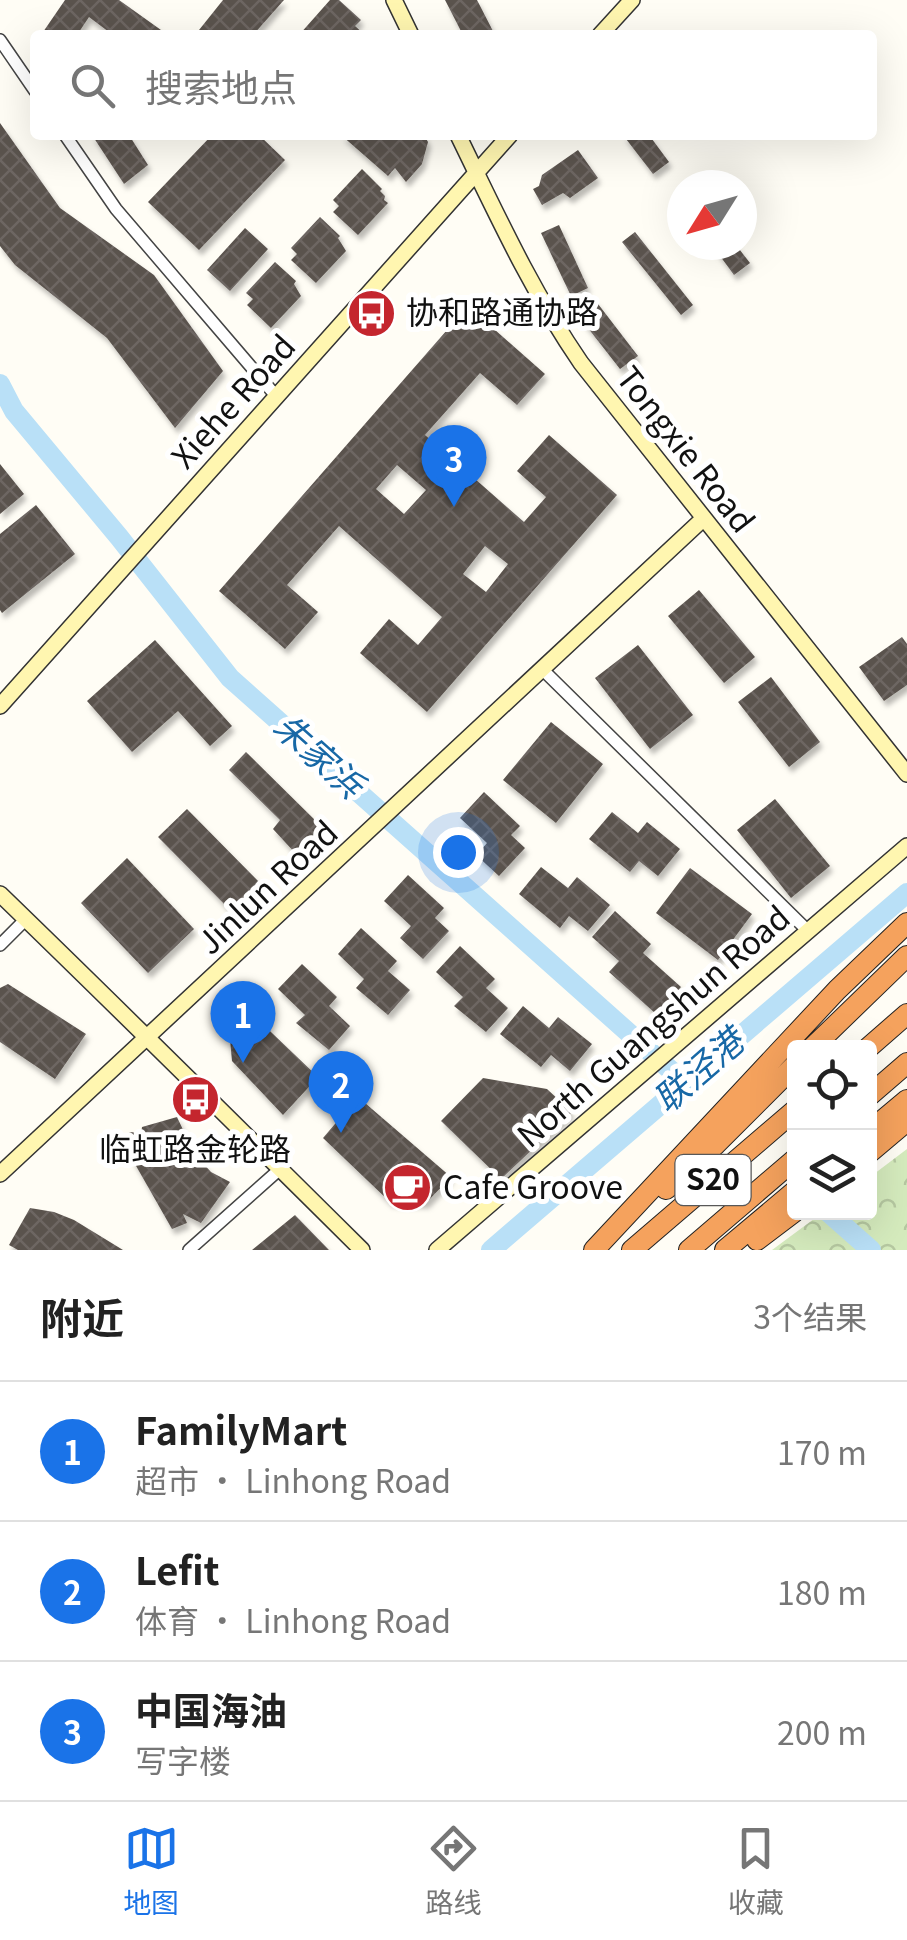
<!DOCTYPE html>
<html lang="zh">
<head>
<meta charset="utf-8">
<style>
  :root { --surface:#fff; --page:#f6f6f6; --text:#222; --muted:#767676; --line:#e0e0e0; --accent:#1a73e8 }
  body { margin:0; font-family:Georgia,"Noto Sans SC",serif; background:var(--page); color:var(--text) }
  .controls { position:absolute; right:30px; bottom:30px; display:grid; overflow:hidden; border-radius:10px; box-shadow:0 10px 40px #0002 }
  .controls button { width:90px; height:90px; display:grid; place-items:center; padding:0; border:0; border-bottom:2px solid var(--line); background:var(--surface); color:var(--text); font:50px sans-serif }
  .compass { position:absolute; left:667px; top:170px; width:90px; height:90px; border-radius:50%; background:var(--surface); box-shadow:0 10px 40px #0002; rotate:233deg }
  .you { position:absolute; left:458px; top:852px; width:35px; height:35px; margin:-25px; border:8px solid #fff; border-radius:50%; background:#1a73e8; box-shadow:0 0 0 15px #1a73e833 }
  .badge { display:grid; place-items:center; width:65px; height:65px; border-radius:50%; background:var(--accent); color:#fff; font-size:32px; font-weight:700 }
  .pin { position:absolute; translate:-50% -82px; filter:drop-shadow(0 2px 5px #0008) }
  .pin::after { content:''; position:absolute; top:52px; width:35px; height:30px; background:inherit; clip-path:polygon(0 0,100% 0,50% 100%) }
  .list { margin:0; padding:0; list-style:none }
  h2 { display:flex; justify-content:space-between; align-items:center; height:130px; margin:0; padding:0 40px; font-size:42px }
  h2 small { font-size:32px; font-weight:400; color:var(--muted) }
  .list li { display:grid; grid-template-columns:65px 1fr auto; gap:30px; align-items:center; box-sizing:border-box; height:140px; padding:0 40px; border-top:2px solid var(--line) }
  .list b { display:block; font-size:38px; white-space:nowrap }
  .list p { margin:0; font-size:32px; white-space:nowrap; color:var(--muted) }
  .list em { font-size:32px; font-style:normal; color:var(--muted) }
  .icon { flex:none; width:55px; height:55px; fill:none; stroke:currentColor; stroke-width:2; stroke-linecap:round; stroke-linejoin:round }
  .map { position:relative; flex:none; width:907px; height:1250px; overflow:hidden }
  .search { position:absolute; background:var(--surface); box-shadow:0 10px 40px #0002; left:30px; right:30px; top:30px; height:110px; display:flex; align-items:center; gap:25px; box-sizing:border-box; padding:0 35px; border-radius:10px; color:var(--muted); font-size:38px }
  .sheet { height:550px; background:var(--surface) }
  nav { display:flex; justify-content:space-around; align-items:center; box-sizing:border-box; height:140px; border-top:2px solid var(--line); background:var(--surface); font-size:28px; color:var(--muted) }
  nav a { display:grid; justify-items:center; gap:5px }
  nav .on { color:var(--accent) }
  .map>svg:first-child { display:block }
</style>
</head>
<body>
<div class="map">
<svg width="907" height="1250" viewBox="0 0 907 1250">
  <defs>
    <pattern id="park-crowns" width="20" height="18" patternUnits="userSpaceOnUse" patternTransform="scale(2.5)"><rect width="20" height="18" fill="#d5ebbd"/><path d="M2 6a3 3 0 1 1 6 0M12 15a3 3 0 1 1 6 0" fill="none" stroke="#b6c8a1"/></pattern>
    <pattern id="building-cross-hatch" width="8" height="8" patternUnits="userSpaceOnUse" patternTransform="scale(2.5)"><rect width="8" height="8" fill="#5a524d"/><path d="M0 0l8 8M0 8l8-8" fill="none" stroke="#6d6662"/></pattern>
    <filter id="shadow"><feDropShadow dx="3" dy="5.5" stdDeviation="2.5" flood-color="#0004"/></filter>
  </defs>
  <rect width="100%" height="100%" fill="#fffdf5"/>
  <!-- park -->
  <path fill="url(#park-crowns)" d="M907,1149v101h-135l50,-37 48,-1v-35z"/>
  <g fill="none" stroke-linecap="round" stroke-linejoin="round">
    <!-- river -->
    <path stroke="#b9e0f7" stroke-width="20" d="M0,384l14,27 105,126 111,141 455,405
      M828,1212l43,38
      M491,1250l416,-357"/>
  </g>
  <!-- building -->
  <path fill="url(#building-cross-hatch)" fill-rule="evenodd" filter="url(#shadow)" d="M65,0h54l49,35h-55l-24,-18 -12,18h-36z
    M223,0h61l-31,35h-58z
    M330,0h9l22,20 -6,6 10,9h-66z
    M445,0h32l18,35h-32z
    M0,123l60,85 94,67 69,96 -48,57 -68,-90 -92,-73 -15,-19z
    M92,135h37l19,30 -24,19z
    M212,135h47l26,25 -86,90 -51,-48z
    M341,135h83l4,7 -6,22 -16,18 -11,-14 -7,8z
    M623,135h26l20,27 -16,12z
    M578,150l20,28 -28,20 -7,-5 -21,12 -9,-16 6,-3 3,-11z
    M362,169l20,20 -2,2 5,5 -1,4 4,3 -30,32 -25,-23 6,-6 -6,-6z
    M320,217l20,19 -2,2 8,13 -30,32 -25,-23 6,-6 -6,-6z
    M559,225l29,63 -17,8 -30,-63z
    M245,228l23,21 -38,42 -23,-21z
    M635,232l58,73 -12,10 -59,-73z
    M712,245h24l14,18 -16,12z
    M275,262l21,19 -2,3 7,12 -30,32 -24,-23 6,-6 -7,-6z
    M595,300l43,56 -18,13 -43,-55z
    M468,306l77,68 -28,31 -37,-32 -55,62 99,87 22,-25 -29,-26 32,-36 68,60 -190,217 -67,-59 29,-34 29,26 24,-28 -103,-91 -52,59 31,27 -33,37 -66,-58zM397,465l29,25 -22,24 -28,-25zM485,546l23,18 -22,28 -23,-18z
    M0,464l24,30 -24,20z
    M36,505l39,49 -73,59 -2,-3v-76z
    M699,590l56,67 -31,26 -56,-67z
    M902,637l5,7v41l-23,16 -25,-34z
    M155,640l77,86 -22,20 -32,-35 -46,41 -45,-51z
    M638,645l55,70 -43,34 -55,-71z
    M771,677l49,65 -31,25 -51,-65z
    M551,722l52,42 -47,59 -53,-43z
    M246,752l76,75 -26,27 -23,-25 7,-9 -51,-50z
    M484,792l36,34 -9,9 14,13 -26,28 -23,-21 11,-12 -27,-25z
    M775,799l55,67 -39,32 -54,-68z
    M187,809l73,74 -28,29 -74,-75z
    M612,812l26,21 9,-11 33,27 -22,27 -19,-15 -9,11 -41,-33z
    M127,858l67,71 -46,44 -67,-70z
    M541,867l27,21 9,-11 33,28 -22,26 -19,-15 -9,12 -41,-34z
    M690,868l62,46 -34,46 -62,-47z
    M408,875l36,33 -9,10 14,13 -26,28 -23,-21 11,-12 -27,-25z
    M615,911l36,33 -8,9 38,34 -25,27 -47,-42 10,-11 -27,-24z
    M361,928l36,33 -9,10 22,19 -22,25 -32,-27 8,-9 -26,-25z
    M460,946l35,33 -9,9 22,20 -22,24 -32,-26 9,-9 -27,-25z
    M302,964l35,33 -8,9 21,20 -21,24 -33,-27 9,-8 -27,-26z
    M8,984l78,50 -31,45 -55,-37v-54z
    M523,1006l26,22 9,-11 34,27 -22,27 -19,-16 -10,12 -41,-33z
    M248,1010l70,67 -35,38 -51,-54 -3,-33z
    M483,1078l64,11 25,23 -71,67 -60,-58z
    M358,1097l93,80 -25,26 -36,-1 -67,-64z
    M177,1117l17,36 17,19 19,10 -29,41 -18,-9 4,9 -15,6 -53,-93 13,-4 9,3 1,-8z
    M30,1208l24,4 20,8 49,30h-105l-9,-5z
    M295,1215l34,35h-77z"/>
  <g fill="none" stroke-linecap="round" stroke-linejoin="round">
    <defs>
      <path id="street" d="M0,40l35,51
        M65,135l51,74 160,187
        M542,669l266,262
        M0,945l26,-26
        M189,1250l91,-81"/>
      <path id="secondary" d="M394,0l17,35
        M600,35l32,-35
        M458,135c38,78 74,157 123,228l326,411
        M0,706l510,-571
        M0,894c122,118 242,237 362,356
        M0,1174l704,-656
        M437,1250l470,-404"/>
      <path id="highway" d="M812,1048l95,-92
        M868,1048l39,-34
        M870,1095l37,-32
        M870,1131l37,-31
        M870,1152l37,-31
        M666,1189l50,-45 78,-78
        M757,1240l37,-28
        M594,1250l243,-260 70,-67
        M632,1250l162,-139
        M689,1250l105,-90
        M725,1250l69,-58"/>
    </defs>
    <!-- street casing -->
    <use href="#street" stroke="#444" stroke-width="14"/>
    <!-- secondary casing -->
    <use href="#secondary" stroke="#333" stroke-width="18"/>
    <!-- highway casing -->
    <use href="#highway" stroke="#222" stroke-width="22"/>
    <!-- street -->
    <use href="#street" stroke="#fff" stroke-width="11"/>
    <!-- secondary -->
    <use href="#secondary" stroke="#fff6b0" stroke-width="15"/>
    <!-- highway -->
    <use href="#highway" stroke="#f5a25d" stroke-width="20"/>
  </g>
  <!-- icons -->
  <defs>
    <symbol id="bus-disc" viewBox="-11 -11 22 22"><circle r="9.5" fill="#c4262e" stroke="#fff"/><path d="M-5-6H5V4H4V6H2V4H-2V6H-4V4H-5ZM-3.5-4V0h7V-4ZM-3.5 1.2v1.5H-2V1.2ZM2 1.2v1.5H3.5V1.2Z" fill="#fff"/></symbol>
    <symbol id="cafe-disc" viewBox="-11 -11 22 22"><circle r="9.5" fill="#c4262e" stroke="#fff"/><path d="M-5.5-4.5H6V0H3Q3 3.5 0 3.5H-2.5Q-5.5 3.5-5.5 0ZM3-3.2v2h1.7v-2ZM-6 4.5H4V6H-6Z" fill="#fff"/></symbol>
  </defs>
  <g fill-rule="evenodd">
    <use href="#bus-disc" x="344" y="286" width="55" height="55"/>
    <use href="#bus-disc" x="168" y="1072" width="55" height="55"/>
    <use href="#cafe-disc" x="380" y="1160" width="55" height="55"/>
  </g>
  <g text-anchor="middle" stroke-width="10" stroke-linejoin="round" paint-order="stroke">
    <!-- shield labels -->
    <rect fill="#fff" stroke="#585858" stroke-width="2.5" x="675.5" y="1155" width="75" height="50" rx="8"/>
    <g font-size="30" font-weight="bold" fill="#111">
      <text x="713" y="1190">S20</text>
    </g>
    <!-- poi labels -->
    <g font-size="32" fill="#111" stroke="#fff" text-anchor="start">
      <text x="406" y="324">协和路通协路</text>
      <text x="195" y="1161" text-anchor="middle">临虹路金轮路</text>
      <text x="443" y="1199">Cafe Groove</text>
    </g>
    <!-- street labels -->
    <g font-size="32" fill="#111" stroke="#fff">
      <text transform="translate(234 402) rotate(-48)" y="11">Xiehe Road</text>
      <text transform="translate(685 450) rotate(52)" y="11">Tongxie Road</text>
      <text transform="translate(268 888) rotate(-43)" y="11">Jinlun Road</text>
      <text transform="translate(654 1027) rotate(-41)" y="11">North Guangshun Road</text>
    </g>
    <!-- water labels -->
    <g font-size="35" font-style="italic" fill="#1768a6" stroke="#fff">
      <text transform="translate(318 756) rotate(42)" y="12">朱家浜</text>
      <text transform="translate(699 1071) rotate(-41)" y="12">联泾港</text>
    </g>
  </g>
</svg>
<div class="controls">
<button><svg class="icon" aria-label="locate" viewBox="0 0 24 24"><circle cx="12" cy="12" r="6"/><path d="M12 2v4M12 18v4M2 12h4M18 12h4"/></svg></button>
<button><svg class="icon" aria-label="layers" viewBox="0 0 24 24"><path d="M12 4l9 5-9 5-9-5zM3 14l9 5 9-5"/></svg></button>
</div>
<svg class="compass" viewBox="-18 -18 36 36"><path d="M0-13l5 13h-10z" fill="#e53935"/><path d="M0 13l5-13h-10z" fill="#767676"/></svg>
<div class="you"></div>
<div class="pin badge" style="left:243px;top:1063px">1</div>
<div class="pin badge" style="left:341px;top:1133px">2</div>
<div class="pin badge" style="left:454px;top:507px">3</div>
<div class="search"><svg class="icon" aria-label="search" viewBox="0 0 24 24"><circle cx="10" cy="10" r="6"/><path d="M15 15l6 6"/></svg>搜索地点</div>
</div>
<section class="sheet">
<h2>附近<small>3个结果</small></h2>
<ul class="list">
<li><span class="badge">1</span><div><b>FamilyMart</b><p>超市 · Linhong Road</p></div><em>170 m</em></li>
<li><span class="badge">2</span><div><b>Lefit</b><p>体育 · Linhong Road</p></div><em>180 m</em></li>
<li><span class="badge">3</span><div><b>中国海油</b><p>写字楼</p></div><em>200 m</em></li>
</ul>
</section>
<nav>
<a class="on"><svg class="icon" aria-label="map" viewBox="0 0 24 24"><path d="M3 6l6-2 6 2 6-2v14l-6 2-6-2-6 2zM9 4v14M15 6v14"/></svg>地图</a>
<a><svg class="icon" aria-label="directions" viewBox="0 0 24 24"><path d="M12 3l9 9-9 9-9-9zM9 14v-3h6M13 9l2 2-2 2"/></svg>路线</a>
<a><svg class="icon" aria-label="saved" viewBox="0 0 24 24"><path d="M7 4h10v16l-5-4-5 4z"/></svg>收藏</a>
</nav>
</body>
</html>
